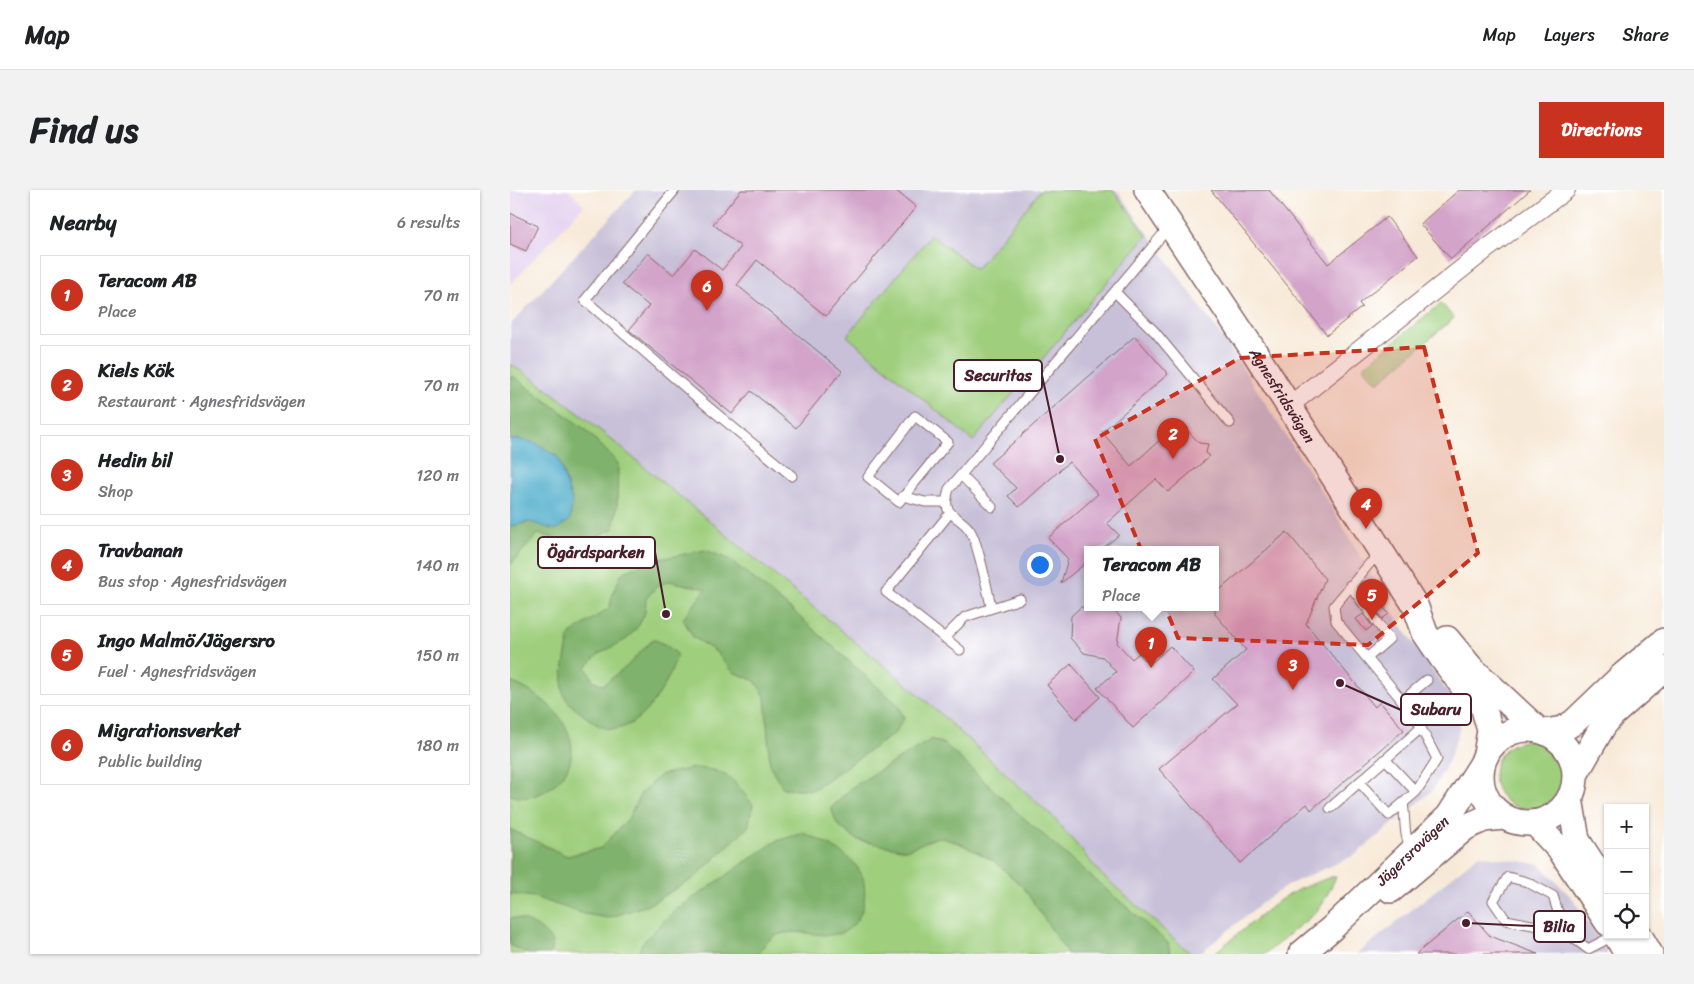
<!DOCTYPE html>
<html lang="en">
<head>
<meta charset="utf-8">
<style>
  :root { --surface:#fff; --page:#f2f2f2; --text:#202124; --muted:#757577; --line:#e0e0e0; --accent:#c8321e }
  body { margin:0; font-family:Sriracha,sans-serif; background:var(--page); color:var(--text) }
  .controls { position:absolute; right:15px; bottom:15px; display:grid; overflow:hidden; border-radius:0px; box-shadow:0 1px 4px #0004 }
  .controls button { width:45px; height:45px; display:grid; place-items:center; padding:0; border:0; border-bottom:1px solid var(--line); background:var(--surface); color:var(--text); font:25px sans-serif }
  .you { position:absolute; left:529px; top:374px; width:18px; height:18px; margin:-12px; border:4px solid #fff; border-radius:50%; background:#1a73e8; box-shadow:0 0 0 8px #1a73e833 }
  .badge { display:grid; place-items:center; width:32px; height:32px; border-radius:50%; background:var(--accent); color:#fff; font-size:16px; font-weight:700 }
  .pin { position:absolute; translate:-50% -41px; filter:drop-shadow(0 1px 2px #0008) }
  .pin::after { content:''; position:absolute; top:26px; width:18px; height:15px; background:inherit; clip-path:polygon(0 0,100% 0,50% 100%) }
  .popup { position:absolute; left:574px; top:356px; width:135px; height:65px; box-sizing:border-box; display:grid; place-content:center; border-radius:0px; background:var(--surface); filter:drop-shadow(0 1px 4px #0005); font-size:16px; white-space:nowrap; color:var(--muted) }
  .popup b { font-size:19px; color:var(--text) }
  .popup::after { content:''; position:absolute; left:50%; top:100%; margin-left:-10px; border:10px solid transparent; border-top-color:var(--surface) }
  .list { margin:0; padding:0; list-style:none }
  h2 { display:flex; justify-content:space-between; align-items:center; height:65px; margin:0; padding:0 20px; font-size:21px }
  h2 small { font-size:16px; font-weight:400; color:var(--muted) }
  .list li { display:grid; grid-template-columns:32px 1fr auto; gap:15px; align-items:center; box-sizing:border-box; height:80px; margin:0 10px 10px; padding:0 10px; border:1px solid var(--line); border-radius:0px }
  .list b { display:block; font-size:19px; white-space:nowrap }
  .list p { margin:0; font-size:16px; white-space:nowrap; color:var(--muted) }
  .list em { font-size:16px; font-style:normal; color:var(--muted) }
  .icon { flex:none; width:28px; height:28px; fill:none; stroke:currentColor; stroke-width:2; stroke-linecap:round; stroke-linejoin:round }
  .map { position:relative; flex:none; width:1154px; height:764px; overflow:hidden; border-radius:0px }
  header { display:flex; align-items:center; gap:30px; box-sizing:border-box; height:70px; padding:0 25px; background:var(--surface); border-bottom:1px solid var(--line) }
  header strong { font-size:24px }
  nav { display:flex; gap:28px; margin-inline-start:auto; font-size:18px }
  .intro { display:flex; align-items:center; justify-content:space-between; box-sizing:border-box; height:120px; padding:0 30px }
  h1 { margin:0; font-size:35px }
  .button { padding:12px 22px; border-radius:0px; background:var(--accent); color:#fff; font-size:18px; font-weight:700 }
  main { display:flex; gap:30px; padding:0 30px }
  aside { flex:1; background:var(--surface); border-radius:0px; box-shadow:0 1px 4px #0004 }
  .map>svg:first-child { display:block }
</style>
</head>
<body>
<header>
<strong>Map</strong>
<nav><a>Map</a><a>Layers</a><a>Share</a></nav>
</header>
<div class="intro"><h1>Find us</h1><a class="button">Directions</a></div>
<main>
<aside>
<h2>Nearby<small>6 results</small></h2>
<ul class="list">
<li><span class="badge">1</span><div><b>Teracom AB</b><p>Place</p></div><em>70 m</em></li>
<li><span class="badge">2</span><div><b>Kiels Kök</b><p>Restaurant · Agnesfridsvägen</p></div><em>70 m</em></li>
<li><span class="badge">3</span><div><b>Hedin bil</b><p>Shop</p></div><em>120 m</em></li>
<li><span class="badge">4</span><div><b>Travbanan</b><p>Bus stop · Agnesfridsvägen</p></div><em>140 m</em></li>
<li><span class="badge">5</span><div><b>Ingo Malmö/Jägersro</b><p>Fuel · Agnesfridsvägen</p></div><em>150 m</em></li>
<li><span class="badge">6</span><div><b>Migrationsverket</b><p>Public building</p></div><em>180 m</em></li>
</ul>
</aside>
<div class="map">
<svg width="1154" height="764" viewBox="0 0 1154 764">
  <rect width="100%" height="100%" fill="#fff"/>
  <filter id="ink" filterUnits="userSpaceOnUse"><feTurbulence type="fractalNoise" baseFrequency=".02" numOctaves="2"/><feDisplacementMap in="SourceGraphic" scale="10" xChannelSelector="R" yChannelSelector="G"/><feConvolveMatrix kernelMatrix="1 2 1 2 8 2 1 2 1" color-interpolation-filters="sRGB"/></filter>
  <filter id="wash" filterUnits="userSpaceOnUse"><feTurbulence type="fractalNoise" baseFrequency=".0096" numOctaves="4" result="noise"/><feDisplacementMap in="SourceGraphic" scale="20" xChannelSelector="R" yChannelSelector="G"/><feGaussianBlur stdDeviation="1.12" result="paint"/><feColorMatrix in="noise" values="0 0 0 0 0 0 0 0 0 0 0 0 0 0 0 0 0 1.4 0 .05"/><feComposite in="paint" operator="in"/></filter>
  <g filter="url(#wash)">
    <rect width="100%" height="100%" fill="#f7e9d7"/>
    <!-- built -->
    <path fill="#e5d3f0" d="M0,0h58l16,15 -74,80z"/>
    <!-- industrial -->
    <path fill="#c7c0d8" fill-rule="evenodd" d="M126,0h481l113,158 99,155 70,119 60,87 1,19 -11,32 -17,31 -77,64 -65,29 -22,14 -69,56h-8l-90,-80 -47,-56 -130,-119 -334,-277 -53,-41 -27,-17v-39zM577,359h128v58h-128z
      M969,665l60,9 34,35 35,55h-251z"/>
    <!-- green -->
    <path fill="#9fcf7d" stroke="#747754" d="M531,0h72l34,45 -174,206 -126,-105 84,-101 45,34z
      M931,113l13,15 -76,65 -15,-16z
      M0,174l27,17 53,41 334,277 130,119 47,56 90,80h-681v-428l20,-4 26,8 16,-29 -8,-20 -47,-42 -7,1z
      M984 585a34 34 0 1 1 68 0a34 34 0 1 1-68 0Z
      M821,687h5l-14,28 -9,10 -48,39h-52l67,-54 19,-11z"/>
    <!-- forest -->
    <path fill="#7fb26c" stroke="#64684c" d="M0,187h4l72,53 32,33 -1,44 -4,22 -42,19 -12,-2 -6,-8 -15,-4 -28,31v-39l20,-4 26,8 16,-29 -14,-44 -41,-18 -7,1z
      M195,360l24,9 64,52 105,94 6,13 -9,15 -83,57 -29,-2 -13,-22 -5,-70 -10,-15 -22,-9 -17,-20 -23,-15 -10,-18 23,-30 -37,-8 -13,6 -10,12 -1,14 -6,12 -12,14 -28,15 -13,13 7,13 10,5 23,-18 27,-28 13,6 11,9c-5,25 -36,79 -68,75 -7,0 -17,-8 -23,-12 -8,-6 -18,-13 -22,-22 -5,-12 3,-47 6,-61l39,-26 5,-18 8,-17 27,-12z
      M0,492c47,16 91,71 37,108 -11,7 -24,10 -37,5z
      M422,549l14,6 72,68 150,130 2,11h-102l-45,-67 -29,-26 -35,-18 -21,-6 -32,13 -49,-10 -20,-16 -6,-16 21,-21z
      M183,578c35,1 40,11 60,37l-5,22 -54,51 -46,27 -40,13 -24,-4 -50,-17 -24,-3v-65l57,27 34,-8 27,-29 13,-26 19,-18z
      M293,643c19,7 53,23 60,45 3,12 2,26 -3,37 -20,39 -59,6 -87,22 -6,4 -11,11 -15,17h-120l4,-11 31,-31 103,-71z
      M0,728c17,-1 34,12 43,24l-3,12h-21l-19,-9z"/>
    <!-- water -->
    <path fill="#4aaac9" stroke="#4a647a" d="M7,249l19,4 22,14 14,44 -2,19 -14,10 -26,-8 -20,4v-86z"/>
    <g id="blocks">
      <!-- building -->
      <path fill="#d3a3c9" d="M231,0h154l21,17 -90,109 -69,-56 -20,25 105,86 -46,57 -45,-37 -19,23 -103,-84 20,-24 -27,-22 26,-31 26,22 21,-26 27,21 19,-23 -28,-23z
        M701,0h58l59,74 59,-47 31,39 -59,47 3,4 -35,28z
        M949,0h71l-79,69 -31,-35z
        M0,23l28,13 -12,25 -16,-7z
        M625,146l33,38 -66,58 29,34 49,-44 19,21 9,1 -2,9 4,3 -42,36 -12,-13 -49,44 12,12 -17,14h-15v13l-26,21 7,-24 -20,-21 50,-44 -29,-32 -50,45 -11,-11 8,-8 -26,-25z
        M777,342l38,47 -19,45 69,83 5,-5 24,28 -93,80 -4,-6 -67,59 -81,-94 78,-65 -24,-25 33,-29 -31,-36v-20z
        M868,411l11,13 -7,5 -9,-13z
        M571,417h30l10,11 -4,25 15,16 7,-6 10,12 21,-19 24,26 -61,56 -36,-40 19,-16 -13,-15 -19,-4 -14,-15 1,-22z
        M853,424l9,12 -6,5 -10,-12z
        M561,474l29,33 -24,22 -29,-34z
        M958,721l22,25 48,18h-122z"/>
    </g>
  </g>
  <g filter="url(#ink)">
    <use href="#blocks" fill-opacity="0" stroke="#876667" stroke-width="1"/>
    <g fill="none" stroke-linecap="round" stroke-linejoin="round">
      <defs>
        <path id="lane" d="M165,0l-90,110 115,100 92,76
          M605,102l40,40 75,91
          M405,226l33,26 -49,60 -31,-25z
          M451,285l31,32
          M393,306l22,6h21
          M440,323l-64,79 74,58
          M840,395l39,54 -22,19
          M481,416c-4,-17 -13,-65 -22,-77 -14,-17 -28,-12 -20,-40l220,-262
          M434,448l21,-21 55,-18
          M892,511l25,-21
          M849,592l30,33 27,-23 -31,-33
          M906,602l21,-33 -16,-31
          M893,613c3,17 0,31 8,47
          M820,618l91,-80 -5,-11 -80,-96 -2,-15 36,-43 12,-9
          M1054,741l-11,-35 -26,-14 -19,-5 -15,24 13,19 58,11 24,18 27,-14"/>
        <path id="street" d="M779,216l199,-158 78,-58"/>
        <g id="secondary">
          <path id="s1" d="M637,0l105,158 163,257 10,28 17,25 26,35 15,13 7,24 -4,25"/>
          <path d="M937,449l24,29 66,61"/>
          <circle cx="1018" cy="586" r="47"/>
          <path d="M1035,542l18,-3 11,-7 49,-47 41,-34"/>
          <path d="M1066,583l27,-47 9,-11 52,-46"/>
          <path d="M1060,608l7,42 31,48"/>
          <path d="M1025,633l26,28 47,72"/>
          <path d="M881,700l75,-63 18,-8 19,-2"/>
          <path d="M1106,745l11,19"/>
          <path d="M1129,745l11,19"/>
          <path id="s2" d="M791,764l31,-26 117,-112 33,-52"/>
        </g>
      </defs>
      <!-- lane casing -->
      <use href="#lane" stroke="#876667" stroke-width="11"/>
      <!-- street casing -->
      <use href="#street" stroke="#876667" stroke-width="20"/>
      <!-- secondary casing -->
      <use href="#secondary" stroke="#876667" stroke-width="28"/>
      <!-- lane -->
      <use href="#lane" stroke="#fff" stroke-width="9"/>
      <!-- street -->
      <use href="#street" stroke="#fff" stroke-width="18"/>
      <!-- secondary -->
      <use href="#secondary" stroke="#fff" stroke-width="25"/>
    </g>
  </g>
  <!-- marked area -->
  <path fill="#c8321e" fill-opacity="0.2" stroke="#c8321e" stroke-width="4" stroke-dasharray="10 6" stroke-linejoin="round" d="M914,157l54,206 -110,92 -190,-7 -83,-199 145,-81z"/>
  <g text-anchor="middle" stroke-width="5" stroke-linejoin="round" paint-order="stroke">
    <!-- street labels -->
    <g font-size="15" fill="#4a1f2b" stroke="#fff">
      <text dy="5" stroke="none"><textPath href="#s1" startOffset="246">Agnesfridsvägen</textPath></text>
      <text dy="5" stroke="none"><textPath href="#s2" startOffset="152">Jägersrovägen</textPath></text>
    </g>
  </g>
  <!-- callouts -->
  <path fill="none" stroke="#4a1f2b" stroke-width="2" d="M550 269L532 185M156 424L145 362M830 493L891 520M956 733L1024 736"/>
  <g fill="#4a1f2b" stroke="#fff" stroke-width="2">
    <circle cx="550" cy="269" r="5"/>
    <circle cx="156" cy="424" r="5"/>
    <circle cx="830" cy="493" r="5"/>
    <circle cx="956" cy="733" r="5"/>
  </g>
  <g fill="#fff" stroke="#4a1f2b" stroke-width="2">
    <rect x="444" y="170" width="88" height="31" rx="5"/>
    <rect x="28" y="347" width="117" height="31" rx="5"/>
    <rect x="891" y="504" width="70" height="31" rx="5"/>
    <rect x="1024" y="721" width="51" height="31" rx="5"/>
  </g>
  <g font-size="16" text-anchor="middle" font-weight="bold" fill="#4a1f2b">
    <text x="488" y="191">Securitas</text>
    <text x="86" y="368">Ögårdsparken</text>
    <text x="926" y="525">Subaru</text>
    <text x="1049" y="742">Bilia</text>
  </g>
</svg>
<div class="controls">
<button>+</button>
<button>−</button>
<button><svg class="icon" aria-label="locate" viewBox="0 0 24 24"><circle cx="12" cy="12" r="6"/><path d="M12 2v4M12 18v4M2 12h4M18 12h4"/></svg></button>
</div>
<div class="you"></div>
<div class="pin badge" style="left:641px;top:478px">1</div>
<div class="popup"><b>Teracom AB</b>Place</div>
<div class="pin badge" style="left:663px;top:269px">2</div>
<div class="pin badge" style="left:783px;top:500px">3</div>
<div class="pin badge" style="left:856px;top:339px">4</div>
<div class="pin badge" style="left:862px;top:430px">5</div>
<div class="pin badge" style="left:197px;top:121px">6</div>
</div>
</main>
</body>
</html>
